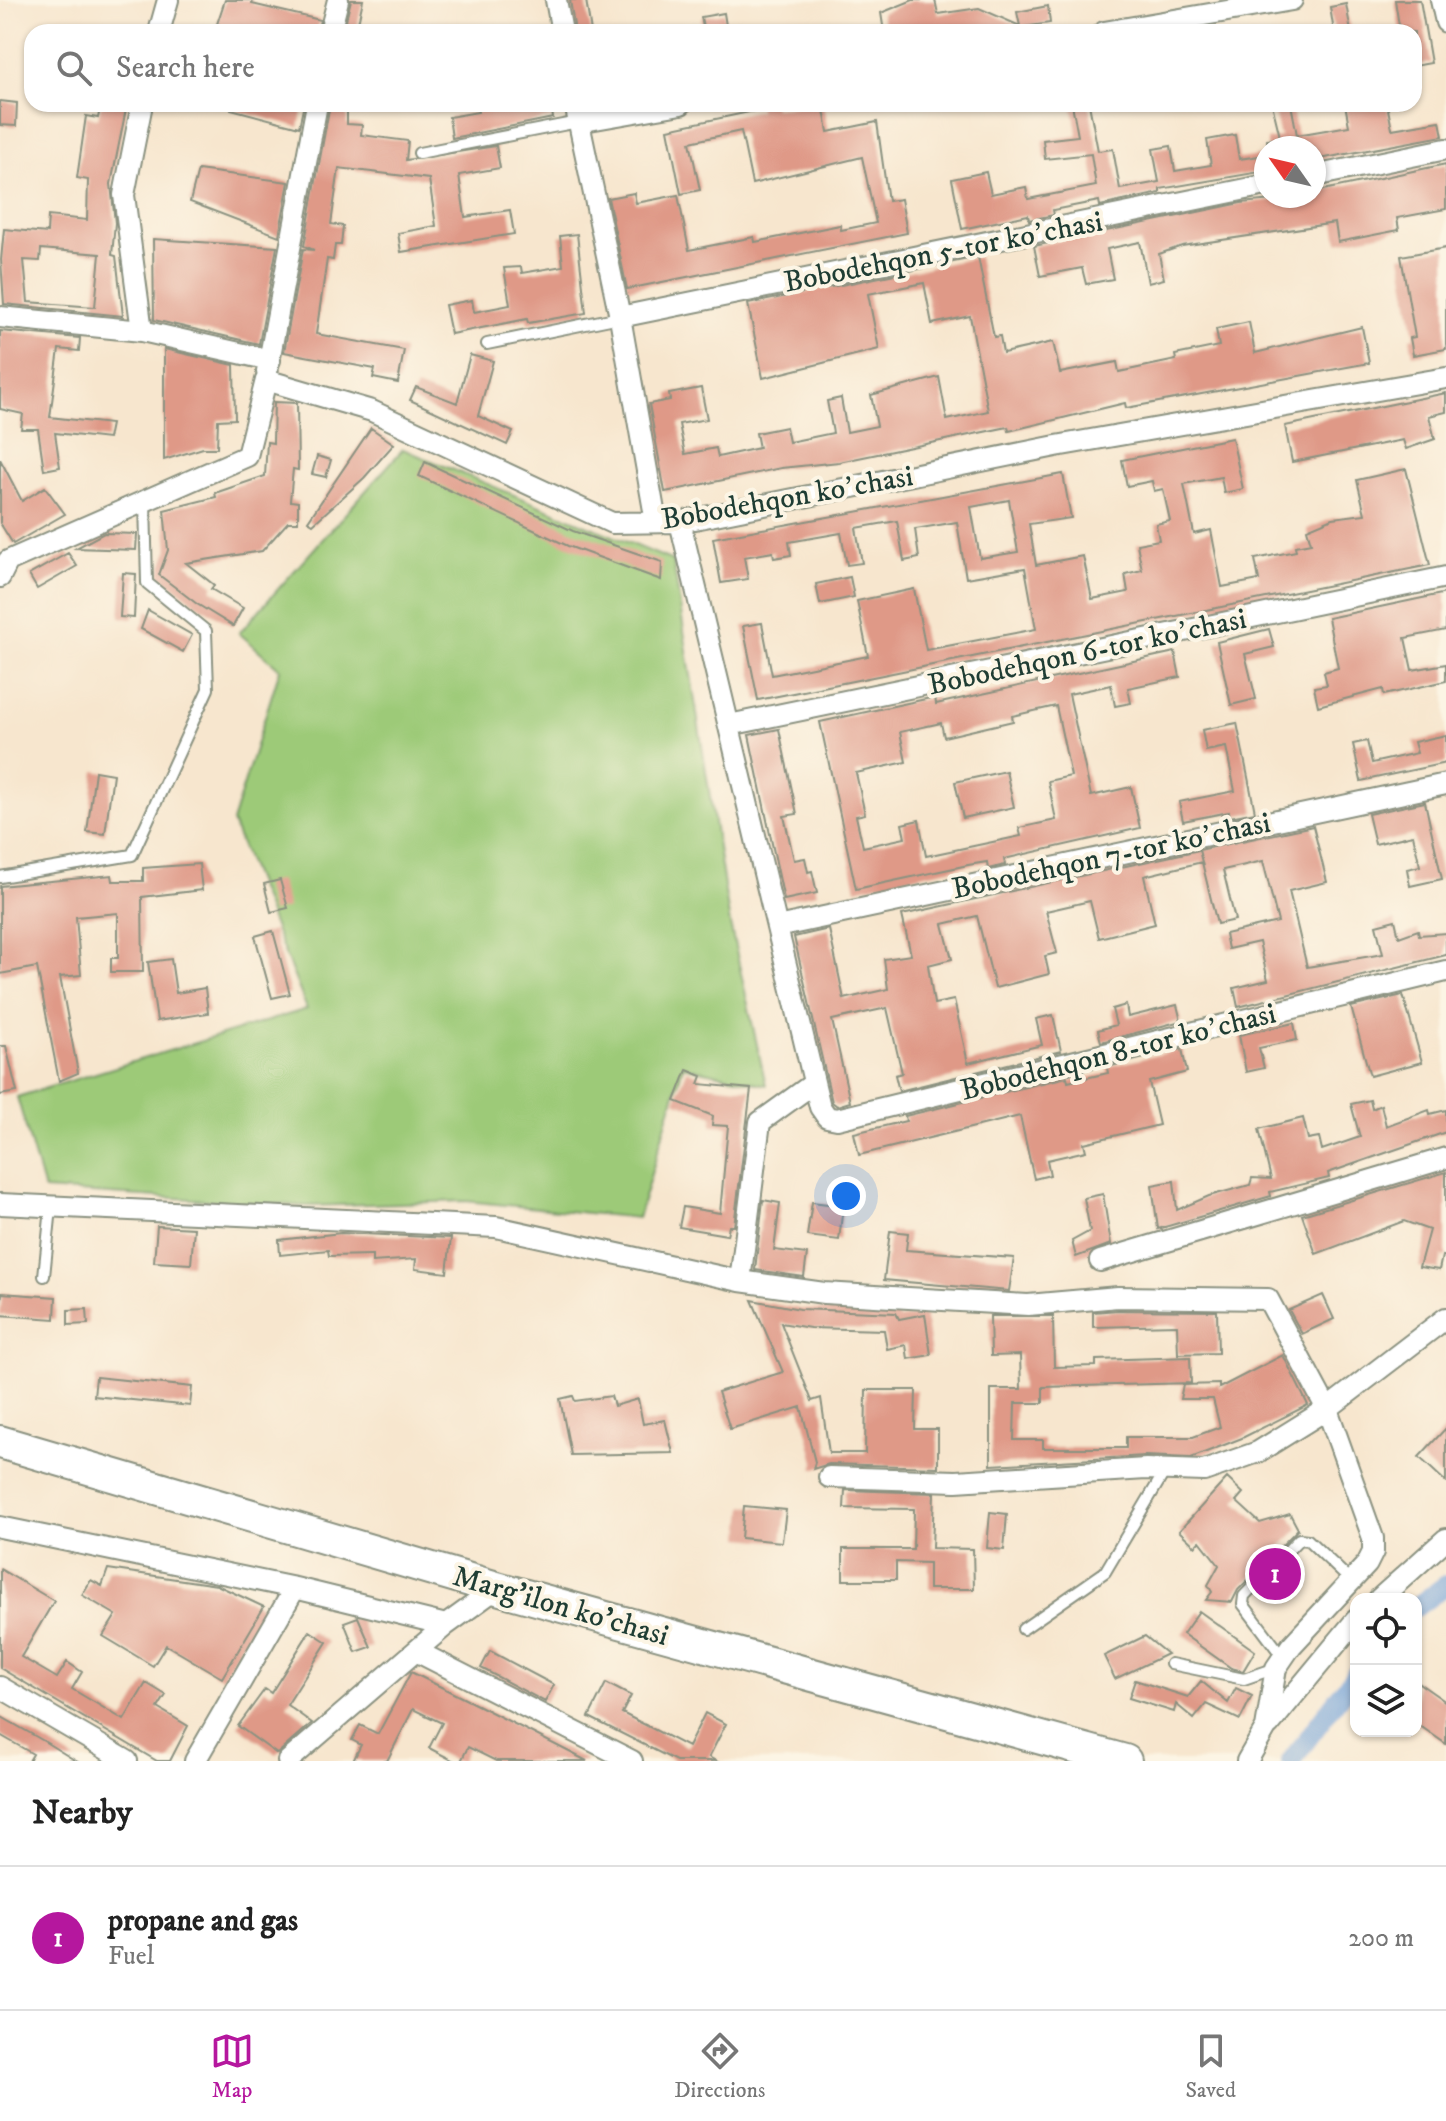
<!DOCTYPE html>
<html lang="en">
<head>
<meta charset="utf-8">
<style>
  :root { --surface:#fff; --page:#f6f6f6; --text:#222; --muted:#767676; --line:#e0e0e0; --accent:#b5179e }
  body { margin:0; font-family:"IM FELL DW Pica",serif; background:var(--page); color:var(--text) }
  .controls { position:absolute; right:24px; bottom:24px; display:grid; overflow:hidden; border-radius:16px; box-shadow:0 2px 6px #0004 }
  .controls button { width:72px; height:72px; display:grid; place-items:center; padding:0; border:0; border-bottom:2px solid var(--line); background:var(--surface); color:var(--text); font:40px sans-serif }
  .compass { position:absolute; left:1254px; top:136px; width:72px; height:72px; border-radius:50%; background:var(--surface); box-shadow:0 2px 6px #0004; rotate:304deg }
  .you { position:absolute; left:846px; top:1196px; width:28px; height:28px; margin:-20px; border:6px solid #fff; border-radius:50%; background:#1a73e8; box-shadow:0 0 0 12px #1a73e833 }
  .badge { display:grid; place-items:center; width:52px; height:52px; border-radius:50%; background:var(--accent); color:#fff; font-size:26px; font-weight:700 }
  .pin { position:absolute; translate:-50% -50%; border:4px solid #fff; box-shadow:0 2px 8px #0006 }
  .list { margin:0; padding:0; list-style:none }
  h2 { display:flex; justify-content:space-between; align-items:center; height:104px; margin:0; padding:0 32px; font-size:34px }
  h2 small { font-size:26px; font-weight:400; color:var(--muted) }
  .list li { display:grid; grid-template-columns:52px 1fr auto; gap:24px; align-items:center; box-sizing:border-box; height:144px; padding:0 32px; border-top:2px solid var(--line) }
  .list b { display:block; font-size:30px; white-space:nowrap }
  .list p { margin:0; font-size:26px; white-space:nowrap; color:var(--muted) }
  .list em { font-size:26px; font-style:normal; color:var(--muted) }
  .icon { flex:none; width:44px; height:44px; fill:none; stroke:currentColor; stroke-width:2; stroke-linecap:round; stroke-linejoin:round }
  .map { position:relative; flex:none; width:1446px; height:1761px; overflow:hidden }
  .search { position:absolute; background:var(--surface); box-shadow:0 2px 6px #0004; left:24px; right:24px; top:24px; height:88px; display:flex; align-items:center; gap:20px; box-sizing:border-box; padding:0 28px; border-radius:24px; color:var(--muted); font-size:30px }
  .sheet { height:248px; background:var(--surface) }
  nav { display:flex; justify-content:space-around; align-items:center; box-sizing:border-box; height:112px; border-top:2px solid var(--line); background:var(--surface); font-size:22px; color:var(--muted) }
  nav a { display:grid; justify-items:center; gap:4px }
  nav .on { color:var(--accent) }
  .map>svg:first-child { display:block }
</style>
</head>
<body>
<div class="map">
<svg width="1446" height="1761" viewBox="0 0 1446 1761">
  <rect width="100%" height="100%" fill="#fcf5e5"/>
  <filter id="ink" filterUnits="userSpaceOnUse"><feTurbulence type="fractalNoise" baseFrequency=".0125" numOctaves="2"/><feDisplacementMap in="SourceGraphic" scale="16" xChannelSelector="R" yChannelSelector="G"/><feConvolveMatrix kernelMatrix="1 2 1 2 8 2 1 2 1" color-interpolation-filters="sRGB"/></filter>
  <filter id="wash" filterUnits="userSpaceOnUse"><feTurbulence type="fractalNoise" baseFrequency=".006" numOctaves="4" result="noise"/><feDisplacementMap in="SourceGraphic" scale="32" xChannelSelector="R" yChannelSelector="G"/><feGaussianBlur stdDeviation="1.8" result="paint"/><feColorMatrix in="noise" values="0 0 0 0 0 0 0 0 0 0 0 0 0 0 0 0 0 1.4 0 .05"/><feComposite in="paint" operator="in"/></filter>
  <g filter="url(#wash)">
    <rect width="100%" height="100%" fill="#f7e6ce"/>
    <!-- green -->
    <path fill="#9dca78" stroke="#5e8456" stroke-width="2" d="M403,449l270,112 57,363 36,161 -83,-19 -45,152 -173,-17 -158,5 -263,-16 -27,-93 290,-88 -75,-187 48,-153 -41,-36z"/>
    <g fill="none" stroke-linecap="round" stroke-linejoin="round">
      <!-- canal -->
      <path stroke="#6d9dd6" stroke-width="20" d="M1416,1607l30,-22
        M1291,1761l65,-87"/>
    </g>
    <g id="blocks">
      <!-- building -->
      <path fill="#df9987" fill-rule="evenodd" d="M225,0h28l-1,4 68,16 -3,12h-72l-28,-8z
        M351,0h12l-7,32h-13z
        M570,0h16l5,32h-16z
        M913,0h22l3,14 41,-6 41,18 -3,-14 31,-6 2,17 -59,9h-107l-3,-19z
        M1395,0h25l11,63 -17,3v-34h-14z
        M1346,4l5,28h-17l-4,-25z
        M724,13l3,19h-23l-3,-15z
        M0,101l17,2 -1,23 -16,-1z
        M101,104h26l-16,80 4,39 -3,32 4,1 7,60 -119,-12 -3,-44 3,-31 43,4 1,-17 39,4 1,-40 -11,-2 9,-62 12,2zM41,249l59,5 -5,53 -67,-5 -4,-42 16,1z
        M231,104h73l-5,23 -68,-18z
        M330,104h17v20l15,1 -1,10 47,6 -2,19 90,-14 4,22 -41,7 6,42 45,-7 4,24 -113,18 -3,-19 38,-7 -7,-47 -90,-11 -8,56 12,2 -2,19h-6l-2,15 -6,-1 -11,75 88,16 -6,33 -25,-5 2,-9 -91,-17 19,-103 11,1 -10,-4z
        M477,104h74l2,14 -101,20 -3,-21 29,-5z
        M758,104h15l1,4 49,-4 5,28 49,-10 11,79 13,-2 6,34 -280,56 -19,-91 26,-5 2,10 42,-8 11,55 65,-13 1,5 85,-17 1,5 35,-7 -14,-66 -110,27 -11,-53 -51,11 10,48 -19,4 -13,-65 91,-19z
        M1072,104h17l9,47 15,-2 7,40 39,-7 -6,-33 18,-3 4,25 36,-6 -4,-25 28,-5 4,24 27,-4v16l-106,18v4l-60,13 -1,-5 -46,9 1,5 -25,5 -1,-5 -66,14 -10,-50 34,-7 5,22 35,-7 2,12 68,-13 -5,-32 -46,5 -2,-19 35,-4z
        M1272,104h19l6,31 52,-9 -4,-22h42l5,25 48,-8 3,15 -129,24v-12h-47v-8l13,-3z
        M1446,164v45l-49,9 2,12 -61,12 -3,-19 -153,23 -23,8 5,25 -16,4 -8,-41 -33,7 6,30 -27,5 -4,-16 -42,8 -6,-30 207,-43 73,-7v-4z
        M198,170l91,12 -10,54 -89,-34z
        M577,234l9,79 -58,10 -1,-4 -76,15 -6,-29 27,-5 2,12 36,-7 -6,-37 17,-1 1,6 41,-7 -3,-30z
        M153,239l124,8 -18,97 -105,-24z
        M1446,248v101l-33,6 -3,-17 5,-1 -14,-81z
        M978,257l16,80 6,-1 3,17 50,-11 7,31 57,-11 2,10 57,-12 -1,-5 44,-9 -3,-17 33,-7 6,31 107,-26 7,36 -243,45 -1,-5 -116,28 -1,-4 -169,35 -58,6 -116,24 -16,-88 21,-4 -1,-6 32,-6 6,31 -28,5 6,30 31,-6 2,9 41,-9 -3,-15 30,-6 3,15 44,-9 -6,-32 14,-3 6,34 30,-6 -6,-31 68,-18 8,43 41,-9 -18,-95 -38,8 -8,-41 -56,11 11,55 -116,29 -15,-74z
        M0,331l80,7 -1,13 -20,-2 -9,68 61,7 -3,15 -53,-6 5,34 -16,3 -6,-41h-17l2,-15 -23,-5z
        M164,349l70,16 1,54 -17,1 -1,28h-14l-39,12z
        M470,355l23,6 -15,55 35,16 -6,13 -97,-45 6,-13 41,16z
        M1446,393v19l-17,4 6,23 -29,10 -3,-9 -111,22 -7,-36z
        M274,402l23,1 1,67 -5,-1 -3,32 8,1v20h-10l-26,29 -76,12 28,22 -3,4 32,19 -10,18 -36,-22 -38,-29 9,-25 -4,-40 52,-13 -1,-4 50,-17 2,-34 6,1z
        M371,428l23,16 -30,34 -51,46 -5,-3z
        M1232,438l11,51 -19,4 -3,-16 -37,7 10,50 17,-4 11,57 37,-7 -4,-21 41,-8 -1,-5 16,-3 -4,-14 26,-11 32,-4 -8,-34 49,-11 24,96 -672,135 -15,-74 19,-3 10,52 96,-19 -11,-55 57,-12 12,61 110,-21 -11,-61 -59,10 -9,-56 -42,7 4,29 -15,3 -7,-40 -41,7 6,35 -15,2 -6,-32 -52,9 2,13 -17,3 -1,-6 -29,5 4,22 -27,4 -8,-45 350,-64 8,44 -42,6 7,41 47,-9 9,43 36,-7 -3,-18 17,-4 -5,-26 22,-4 -3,-16 14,-3 -7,-32 -9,2 -2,-10 -25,5 -5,-26zM1009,500l9,52 -38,6 -9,-51z
        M317,456l14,4 -5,17 -14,-3z
        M0,459l22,42 23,-14 20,27 -52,30 -13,-21z
        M425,462l148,69 89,31 -1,18 -93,-34 -149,-70z
        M104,533l33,1 -1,16 -60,-2z
        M68,553l9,13 -40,23 -8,-14z
        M123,573l13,1 -2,44 -14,-1z
        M850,577l4,20 -34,7 -4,-20z
        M1446,593v37l-41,8 7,32 34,-6v17l-62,14 -1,-6 -65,17 -4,-19 13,-2 -3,-13 14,-4 -10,-50z
        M148,610l44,25 -9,17 -42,-23z
        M1269,629l5,18 -29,7 11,45 -25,6 -14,-63z
        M1175,652l5,25 -52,11 3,15 -16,3 -4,-21 -42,9 22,102 40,-9 9,41 -136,31 1,6 -17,4 -1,-7 -19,3 -112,24 -36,-167 115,-25 1,7zM1056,706l15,70 -23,5 8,39 -37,8 2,8 -95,20 -7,-36 -17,4 3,14 -42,9 -7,-31 9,-2 -9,-41 50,-11 -6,-30 41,-9 3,14 69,-16 -1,-5z
        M1237,723l18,89 -25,5 -1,-5 -46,9 -4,-19 56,-11 -9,-44 -20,4 -4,-21z
        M779,729l18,85 -13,2 10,44 11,-2 3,14 4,-1 5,22 -33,7 -35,-165z
        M1446,735v28l-85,18 -8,-37 14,-3 5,22 45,-10 -3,-11z
        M95,771l18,3 -8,60 -18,-2z
        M1006,771l8,36 -51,11 -8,-36z
        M1425,802l17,77 -32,7 -3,-17 13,-3 -7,-31 -38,9 -7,-30z
        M1313,826l14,56 -38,9 18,76 76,-13 -7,-29 19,-5 4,17 19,-7 1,5 27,-2v22l-208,52 -4,-19 34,-8 -9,-38 -31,7 -3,-15 53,-12 -15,-61 -40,9 12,50 -18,4 -18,-74z
        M1199,850l3,12 -58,14 11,48 -56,14 -9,-37 -44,10 11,42 -12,3 4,18 -54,14 -18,-72 -34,8 9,35 -24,6 6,39 20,-4 14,63 74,-18 -6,-26 17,-4 8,36 -162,40 -4,-16 7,-2 -15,-65 -55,12 18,82 -13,4 -5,-4 -38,-165 35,-8 15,70 44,-10 -4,-30 27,-4 -9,-40z
        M199,864l3,26 -60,7 1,75h-32v-14h7v-45l-42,4 5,58 -21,2 18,96 -19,8 -22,-114 -37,7v-88l112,-11 1,6h30v-13z
        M280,880l8,28 -17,4 -7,-28z
        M273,931l17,63 -18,4 -17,-62z
        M171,959l5,34 29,-5 3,25 -51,8 -9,-59z
        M1403,995l19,67 -52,14 -19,-69z
        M1126,1005l2,12 49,-12 4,16 -80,21 -3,-12 18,-5 -4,-16z
        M1294,1023l3,17 -38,8 5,20 -18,4 -7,-37z
        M0,1046h6l11,46 -17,3z
        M1182,1049l5,23 -38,10 10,43 -75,18 2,8 -39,9 3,15 -16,4 -14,-63 -161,39 -5,-22 52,-12 -1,-5 162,-39 1,5 40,-9 -1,-6z
        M687,1070l15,6 -3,8 52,5 -17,137h-5l-2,9 -48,-8 4,-20 37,6 8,-87 -16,-1 1,-9 -38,-15z
        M1370,1100l2,9 9,-4 5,21 43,-16 1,4 16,-4v22l-118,41 1,5 -59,14 1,4 -113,33 -6,-44 22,-4 3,29 32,-14 41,-11 2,-7 19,1 -12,-50 44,-11 5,21 11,-2 3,13 38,-13 -9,-33z
        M1446,1172v85l-4,-1 -3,14 -20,-3 10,-37 -25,-9 -88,33 -14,-39z
        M1103,1194l8,50 -35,13 -4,-16 18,-10 -6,-33z
        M763,1200l17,3 -6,47 33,4 -3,23 -49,-7z
        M812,1202l31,4 -4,34 -32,-4z
        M157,1226l37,2 -3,36 -37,-2z
        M890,1231l18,2 -2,17 108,8 -5,33 -125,-11z
        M341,1233l110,5 -4,35 -32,-4 1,-10 -44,3v-7l-43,1 -1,-6 -48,5 -1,-15z
        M2,1293l54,4 -1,22 -55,-4z
        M1323,1295l11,24 -32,15 -13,-24z
        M752,1300l48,9 96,4 3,6 26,-5 6,41 -23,4 -2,-14 -19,4 -3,-19 -74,-2 -29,-5 31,78 9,-3 8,55h36l1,-63h50l-1,39h23v38l-109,-3 -16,5 2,-7 -14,-55 -71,22 -12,-37 65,-20z
        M87,1309l1,15 -20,1v-15z
        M1118,1310l99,1 1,42 -40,1 -1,-29 -84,2v-15z
        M990,1316h63l1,51 42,-1v-6l94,-3 1,26 -148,4v16h-28l-1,37h29v8h83v-11h67l27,-10 -7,-28h-33l3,-14 36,-1v4l64,-33 25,50 -66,33 -51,20 -46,-2 -154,9v-76h30l-1,-34 -29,1z
        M96,1377l96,10 -2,19 -96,-10z
        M573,1396l2,5 36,-5 3,10 24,-7 5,25 22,-4 8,33 -102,2 -11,-56z
        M1446,1428v54l-27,-25z
        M1227,1478l16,15 -7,8 24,22 30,-9 8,15 -60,61 -6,12 -26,-2 6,-8 -4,-7 11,-20 -19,-24 -5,5 -16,-15z
        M845,1490l89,3 -2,55 41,1 1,40h-45v-26l-33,-1v18h-53v-31h70l1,-40 -70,-1z
        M744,1506l42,4 -4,32 -41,-4z
        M990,1512l17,2 -3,36 -17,-2z
        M0,1569l54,32 -33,56 36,21 10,-16 15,10 -10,17 52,31 22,-37 20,12 -8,13 30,18 -18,35h-13l-157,-93z
        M108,1569l109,16 47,22 -42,71 -56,-33 -13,21 -50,-30 13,-21 -34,-20 9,-15 11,6z
        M1199,1611l56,40 -12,20 -12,-3 -48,-34z
        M358,1617l13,30 -15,5 -12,-30z
        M310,1631l17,11 -40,63 25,18 -35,31 -39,-28 27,-37 6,4z
        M1145,1636l22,18 -52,25 -11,-23z
        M490,1651l64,34 -9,17 -64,-34z
        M411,1672l76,38 100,51h-91l-28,-14 -7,14h-7l-25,-13 13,-25 -29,-14 -26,52h-34l8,-16 -9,-5 8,-15 18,9z
        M1135,1680l53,17 13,-16 27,22 8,-15 16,8 -12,24 -34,-16 -12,15 -18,-15 -2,8 -45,-14z
        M1416,1681l30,21v42l-30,-21z
        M606,1683l25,13 -9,17 66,34 17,-34 21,11 -17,33 7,4h-40l-87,-44z
        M0,1716l42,24 34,21h-47l4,-7 -33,-19z"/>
    </g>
  </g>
  <g filter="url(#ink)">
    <use href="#blocks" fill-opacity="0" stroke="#8b9281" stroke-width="2"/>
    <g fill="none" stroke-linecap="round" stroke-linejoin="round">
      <defs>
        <path id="lane" d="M419,153l159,-31
          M487,344l133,-27
          M0,877l132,-22 76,-166 -2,-58 -59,-48 -2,-82
          M44,1276l7,-68
          M1023,1629l82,-57 60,-101
          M1283,1657l-40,-53 1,-8 55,-57 9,1 43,41
          M1171,1664l73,15 32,-11"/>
        <path id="street" d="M556,0l6,32
          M1441,0l5,22
          M159,32l9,-32
          M330,32l8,-32
          M1104,32l188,-32
          M142,104l-18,91 18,136 128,29
          M575,104l45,213 36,205
          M578,122l103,-18
          M1314,176l132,-27
          M0,317l142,14
          M620,317l646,-132
          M267,372l50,-268
          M680,522l140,585 7,10 10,2 609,-148
          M0,577l8,-16 239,-105 19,-76 106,31 240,112 68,-1 376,-76 390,-68
          M729,725l717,-148
          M777,927l669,-143
          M0,1204l496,23 244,54 84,12 204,12 90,-8 150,2 59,110 46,129v14l-6,12 -76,82 -15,22 -10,60 -19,33
          M1100,1261l346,-103
          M740,1281l20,-159 54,-39
          M829,1477l127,4 190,-12 58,2 54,-19 69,-43 119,-91
          M0,1527l295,61 151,37
          M1379,1599l67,-60
          M416,1651l216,110
          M0,1687l127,74
          M1269,1725l87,-105
          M195,1761l100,-173
          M288,1761l158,-136 51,-37"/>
        <path id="primary" d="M0,1442l497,146 628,173"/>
      </defs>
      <!-- lane casing -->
      <use href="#lane" stroke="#8b9281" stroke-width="14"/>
      <!-- street casing -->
      <use href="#street" stroke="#8b9281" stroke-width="24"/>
      <!-- primary casing -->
      <use href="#primary" stroke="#8b9281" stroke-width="36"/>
      <!-- lane -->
      <use href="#lane" stroke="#fff" stroke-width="10"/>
      <!-- street -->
      <use href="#street" stroke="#fff" stroke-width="20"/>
      <!-- primary -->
      <use href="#primary" stroke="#fff" stroke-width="32"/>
    </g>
  </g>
  <g text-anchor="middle" stroke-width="8" stroke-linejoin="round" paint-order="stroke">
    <!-- street labels -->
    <g font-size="30" fill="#1f3d34" stroke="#fcf5e5">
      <text transform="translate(943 251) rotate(-11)" y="10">Bobodehqon 5-tor koʼchasi</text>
      <text transform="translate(787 497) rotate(-10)" y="10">Bobodehqon koʼchasi</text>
      <text transform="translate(1087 651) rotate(-12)" y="10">Bobodehqon 6-tor koʼchasi</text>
      <text transform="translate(1111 855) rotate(-12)" y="10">Bobodehqon 7-tor koʼchasi</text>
      <text transform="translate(1118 1051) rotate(-14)" y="10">Bobodehqon 8-tor koʼchasi</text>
      <text transform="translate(561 1605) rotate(16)" y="10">Marg'ilon ko'chasi</text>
    </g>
  </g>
</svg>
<div class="controls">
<button><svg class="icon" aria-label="locate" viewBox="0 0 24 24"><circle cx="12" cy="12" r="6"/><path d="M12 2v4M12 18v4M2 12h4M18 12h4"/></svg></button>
<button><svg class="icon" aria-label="layers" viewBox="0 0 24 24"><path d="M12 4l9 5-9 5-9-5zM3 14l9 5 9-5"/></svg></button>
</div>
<svg class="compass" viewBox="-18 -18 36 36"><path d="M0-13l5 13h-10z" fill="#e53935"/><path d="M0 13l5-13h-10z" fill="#767676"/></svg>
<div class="you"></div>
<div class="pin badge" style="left:1275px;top:1574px">1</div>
<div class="search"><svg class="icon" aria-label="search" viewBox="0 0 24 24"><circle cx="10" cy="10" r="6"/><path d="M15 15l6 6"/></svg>Search here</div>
</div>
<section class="sheet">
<h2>Nearby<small></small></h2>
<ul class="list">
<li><span class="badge">1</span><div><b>propane and gas</b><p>Fuel</p></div><em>200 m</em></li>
</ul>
</section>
<nav>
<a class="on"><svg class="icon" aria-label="map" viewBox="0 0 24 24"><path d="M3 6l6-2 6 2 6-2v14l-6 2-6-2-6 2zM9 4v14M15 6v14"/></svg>Map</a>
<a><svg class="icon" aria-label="directions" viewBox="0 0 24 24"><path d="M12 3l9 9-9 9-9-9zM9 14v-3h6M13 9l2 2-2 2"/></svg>Directions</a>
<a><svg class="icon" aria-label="saved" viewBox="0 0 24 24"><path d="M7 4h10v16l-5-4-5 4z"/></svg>Saved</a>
</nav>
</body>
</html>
